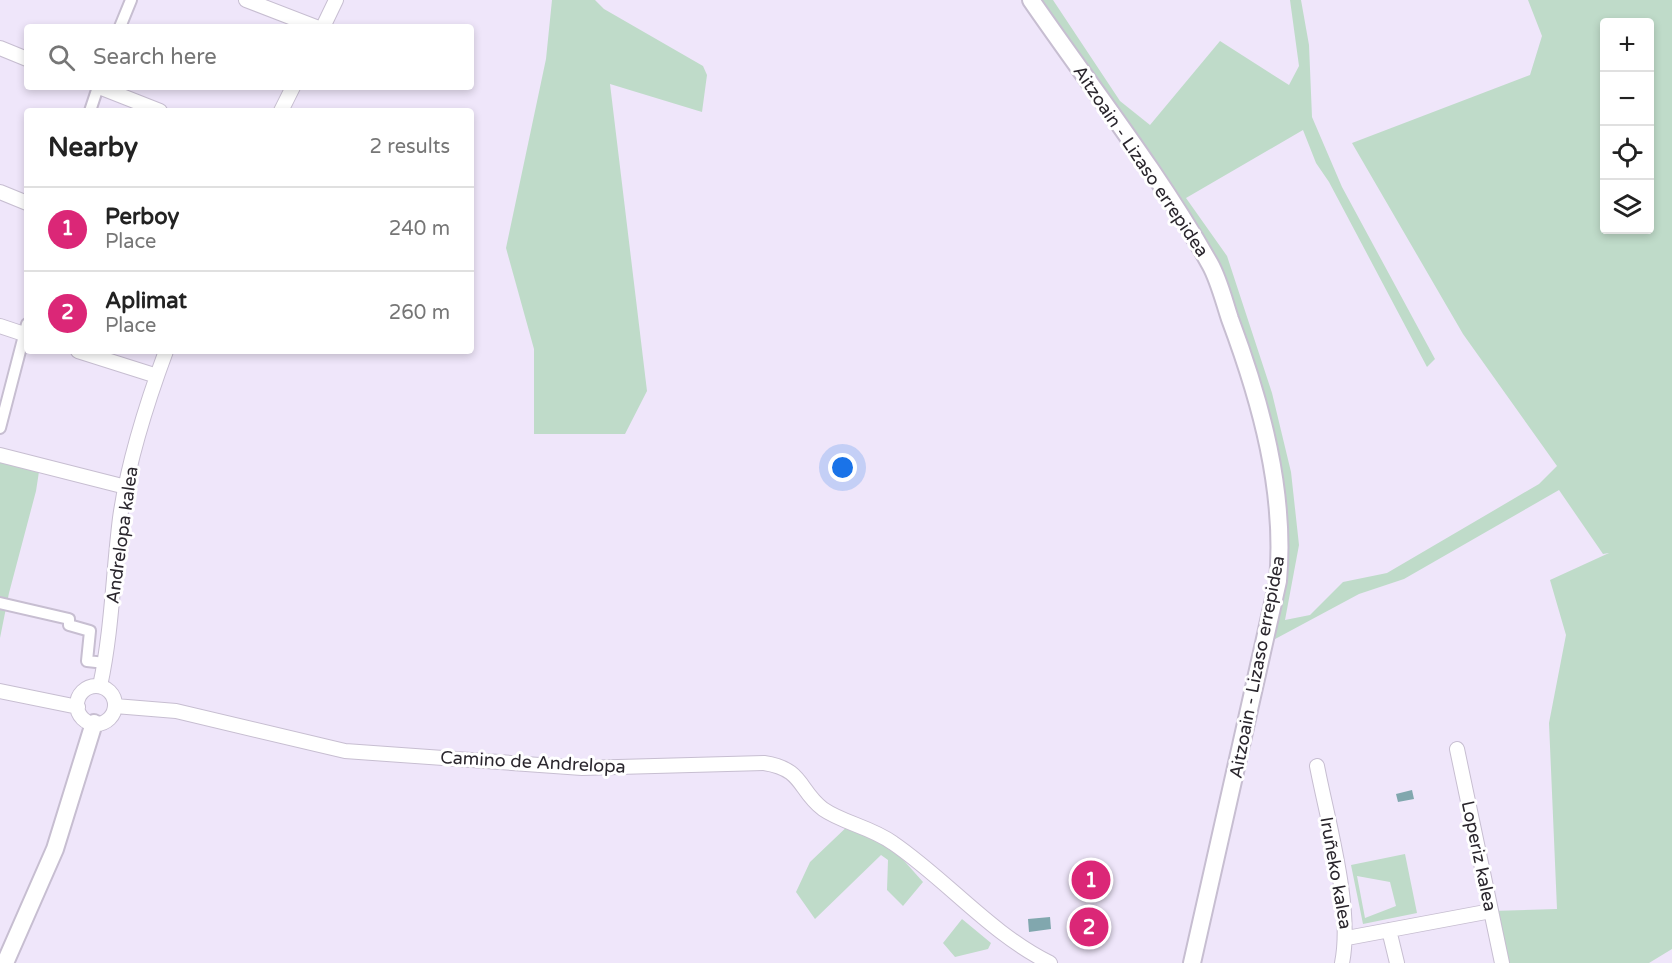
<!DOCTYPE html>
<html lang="en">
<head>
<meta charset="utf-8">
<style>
  :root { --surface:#fff; --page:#f6f6f6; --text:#222; --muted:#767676; --line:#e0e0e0; --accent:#db2777 }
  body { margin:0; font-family:"Varela Round",sans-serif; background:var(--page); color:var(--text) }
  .controls { position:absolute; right:18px; top:18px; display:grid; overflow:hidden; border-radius:6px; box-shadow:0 3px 9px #0003 }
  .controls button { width:54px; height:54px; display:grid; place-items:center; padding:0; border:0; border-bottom:2px solid var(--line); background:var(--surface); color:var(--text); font:30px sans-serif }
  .you { position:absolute; left:843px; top:468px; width:21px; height:21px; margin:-15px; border:4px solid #fff; border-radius:50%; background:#1a73e8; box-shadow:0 0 0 9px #1a73e833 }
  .badge { display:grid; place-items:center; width:39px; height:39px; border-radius:50%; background:var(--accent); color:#fff; font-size:20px; font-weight:700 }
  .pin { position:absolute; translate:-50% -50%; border:3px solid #fff; box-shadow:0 2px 6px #0006 }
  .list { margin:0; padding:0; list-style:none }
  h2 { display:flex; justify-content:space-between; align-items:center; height:78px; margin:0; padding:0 24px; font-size:26px }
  h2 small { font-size:20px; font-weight:400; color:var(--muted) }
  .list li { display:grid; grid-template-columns:39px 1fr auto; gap:18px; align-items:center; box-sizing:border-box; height:84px; padding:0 24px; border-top:2px solid var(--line) }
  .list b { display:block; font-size:22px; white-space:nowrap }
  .list p { margin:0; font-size:20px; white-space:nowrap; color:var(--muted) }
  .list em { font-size:20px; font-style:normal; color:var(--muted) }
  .icon { flex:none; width:33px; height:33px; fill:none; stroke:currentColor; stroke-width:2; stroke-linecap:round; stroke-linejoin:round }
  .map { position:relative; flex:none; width:1672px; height:963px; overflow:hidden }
  .search { position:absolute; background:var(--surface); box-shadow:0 3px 9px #0003; left:24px; top:24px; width:450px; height:66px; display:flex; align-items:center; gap:15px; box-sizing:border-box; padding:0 21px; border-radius:6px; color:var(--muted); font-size:22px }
  .panel { position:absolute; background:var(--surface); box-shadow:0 3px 9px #0003; left:24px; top:108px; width:450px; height:246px; border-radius:6px }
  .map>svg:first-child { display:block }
</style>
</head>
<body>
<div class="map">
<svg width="1672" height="963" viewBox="0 0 1672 963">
  <rect width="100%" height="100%" fill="#efe6fa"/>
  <!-- green -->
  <path fill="#bfdbc9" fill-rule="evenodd" d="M552,0h43l9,9 99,57 4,9 -5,37 -92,-28 37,307 -22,43h-91v-85l-28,-101 40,-189z
    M1031,0h22l67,101 30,24 70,-84 69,44 10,-19 -9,-66h11l8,45 3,72 30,70 93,172 -8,8 -98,-185 -13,-19 -13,-33 -117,68 41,58 45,137 19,79 8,73 -14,75 25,-5 33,-33 44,-9 152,-89 18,-18 -94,-132 -111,-191 178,-68 12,-39 -14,-36h144v949l-23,14h-147l-11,-52 66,-2 -8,-186 17,-88 -16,-55 59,-27 -6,1 -44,-64 -155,89 -45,15 -97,52 5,-36 4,-56 -6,-119 -32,-108 -61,-123zM1604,22h46v208h-46z
    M0,455l40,10 -4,26 -27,102 -9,45z
    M853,821l29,15 41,46 -20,24 -16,-16 1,-30 -7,-5 -66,64 -19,-27 14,-30z
    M1405,854l12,59 -54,11 -12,-59zM1357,876l33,6 6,24 -31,12z
    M962,919l29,24 -3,6 -33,8 -12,-14z"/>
  <!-- water -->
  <path fill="#81a7ae" d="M1412,790l2,9 -16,3 -2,-8z
    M1050,917l1,12 -22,3 -1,-13z"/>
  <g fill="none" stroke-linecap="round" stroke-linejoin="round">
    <defs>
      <path id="pedestrian" d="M120,27l11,-27
        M90,111l8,-24
        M0,428l27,-104
        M0,603l69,16v6l21,6 -3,30 18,2"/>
      <path id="minor" d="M246,0l70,27
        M323,27l13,-27
        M0,48l27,11
        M99,87l61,24
        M281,111l12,-24
        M0,192l27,11
        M0,326l27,9
        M78,351l79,25
        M0,455l126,32
        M100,686c12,-55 13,-112 20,-168 8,-57 26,-113 46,-167
        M77 705a19 19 0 1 1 38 0a19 19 0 1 1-38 0Z
        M0,691l78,16
        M115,706l61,5 169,40 237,17 182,-5c40,6 34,27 59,46 20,14 48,18 70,34 54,37 98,91 157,120
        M1457,749l45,214
        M1317,766c11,57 36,142 25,197
        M1389,930l8,33
        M1347,938l144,-27"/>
      <path id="tertiary" d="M1031,0c60,87 127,172 179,264 9,16 14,37 20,55 31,83 56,173 48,262l-86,382
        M5,963l50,-114 39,-126"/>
    </defs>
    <!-- pedestrian casing -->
    <use href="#pedestrian" stroke="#c7bed1" stroke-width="14"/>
    <!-- minor casing -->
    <use href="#minor" stroke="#c7bed1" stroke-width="16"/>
    <!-- tertiary casing -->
    <use href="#tertiary" stroke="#c7bed1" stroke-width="20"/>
    <!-- pedestrian -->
    <use href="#pedestrian" stroke="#fff" stroke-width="10"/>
    <!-- minor -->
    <use href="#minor" stroke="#fff" stroke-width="14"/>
    <!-- tertiary -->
    <use href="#tertiary" stroke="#fff" stroke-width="16"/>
  </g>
  <g text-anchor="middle" stroke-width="6" stroke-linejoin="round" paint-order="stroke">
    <!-- street labels -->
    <g font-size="18" fill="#2a262d" stroke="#fff">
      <text transform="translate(1141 161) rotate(56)" y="6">Aitzoain - Lizaso errepidea</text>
      <text transform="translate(122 535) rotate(-82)" y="6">Andrelopa kalea</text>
      <text transform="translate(1257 667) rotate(-79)" y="6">Aitzoain - Lizaso errepidea</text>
      <text transform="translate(533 762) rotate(3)" y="6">Camino de Andrelopa</text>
      <text transform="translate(1479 856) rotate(78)" y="6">Loperiz kalea</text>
      <text transform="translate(1336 873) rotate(80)" y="6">Iruñeko kalea</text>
    </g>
  </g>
</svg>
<div class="controls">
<button>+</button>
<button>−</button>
<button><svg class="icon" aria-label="locate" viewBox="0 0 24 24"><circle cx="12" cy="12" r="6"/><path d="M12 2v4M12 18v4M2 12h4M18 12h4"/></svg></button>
<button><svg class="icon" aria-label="layers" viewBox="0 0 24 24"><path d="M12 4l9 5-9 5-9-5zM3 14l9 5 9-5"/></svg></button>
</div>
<div class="you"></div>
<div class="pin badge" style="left:1091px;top:880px">1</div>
<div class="pin badge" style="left:1089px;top:927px">2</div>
<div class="search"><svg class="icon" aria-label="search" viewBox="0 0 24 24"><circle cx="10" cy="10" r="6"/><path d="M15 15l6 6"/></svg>Search here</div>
<section class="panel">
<h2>Nearby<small>2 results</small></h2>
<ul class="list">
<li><span class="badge">1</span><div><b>Perboy</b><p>Place</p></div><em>240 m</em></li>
<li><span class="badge">2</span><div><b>Aplimat</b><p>Place</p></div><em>260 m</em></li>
</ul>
</section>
</div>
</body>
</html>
